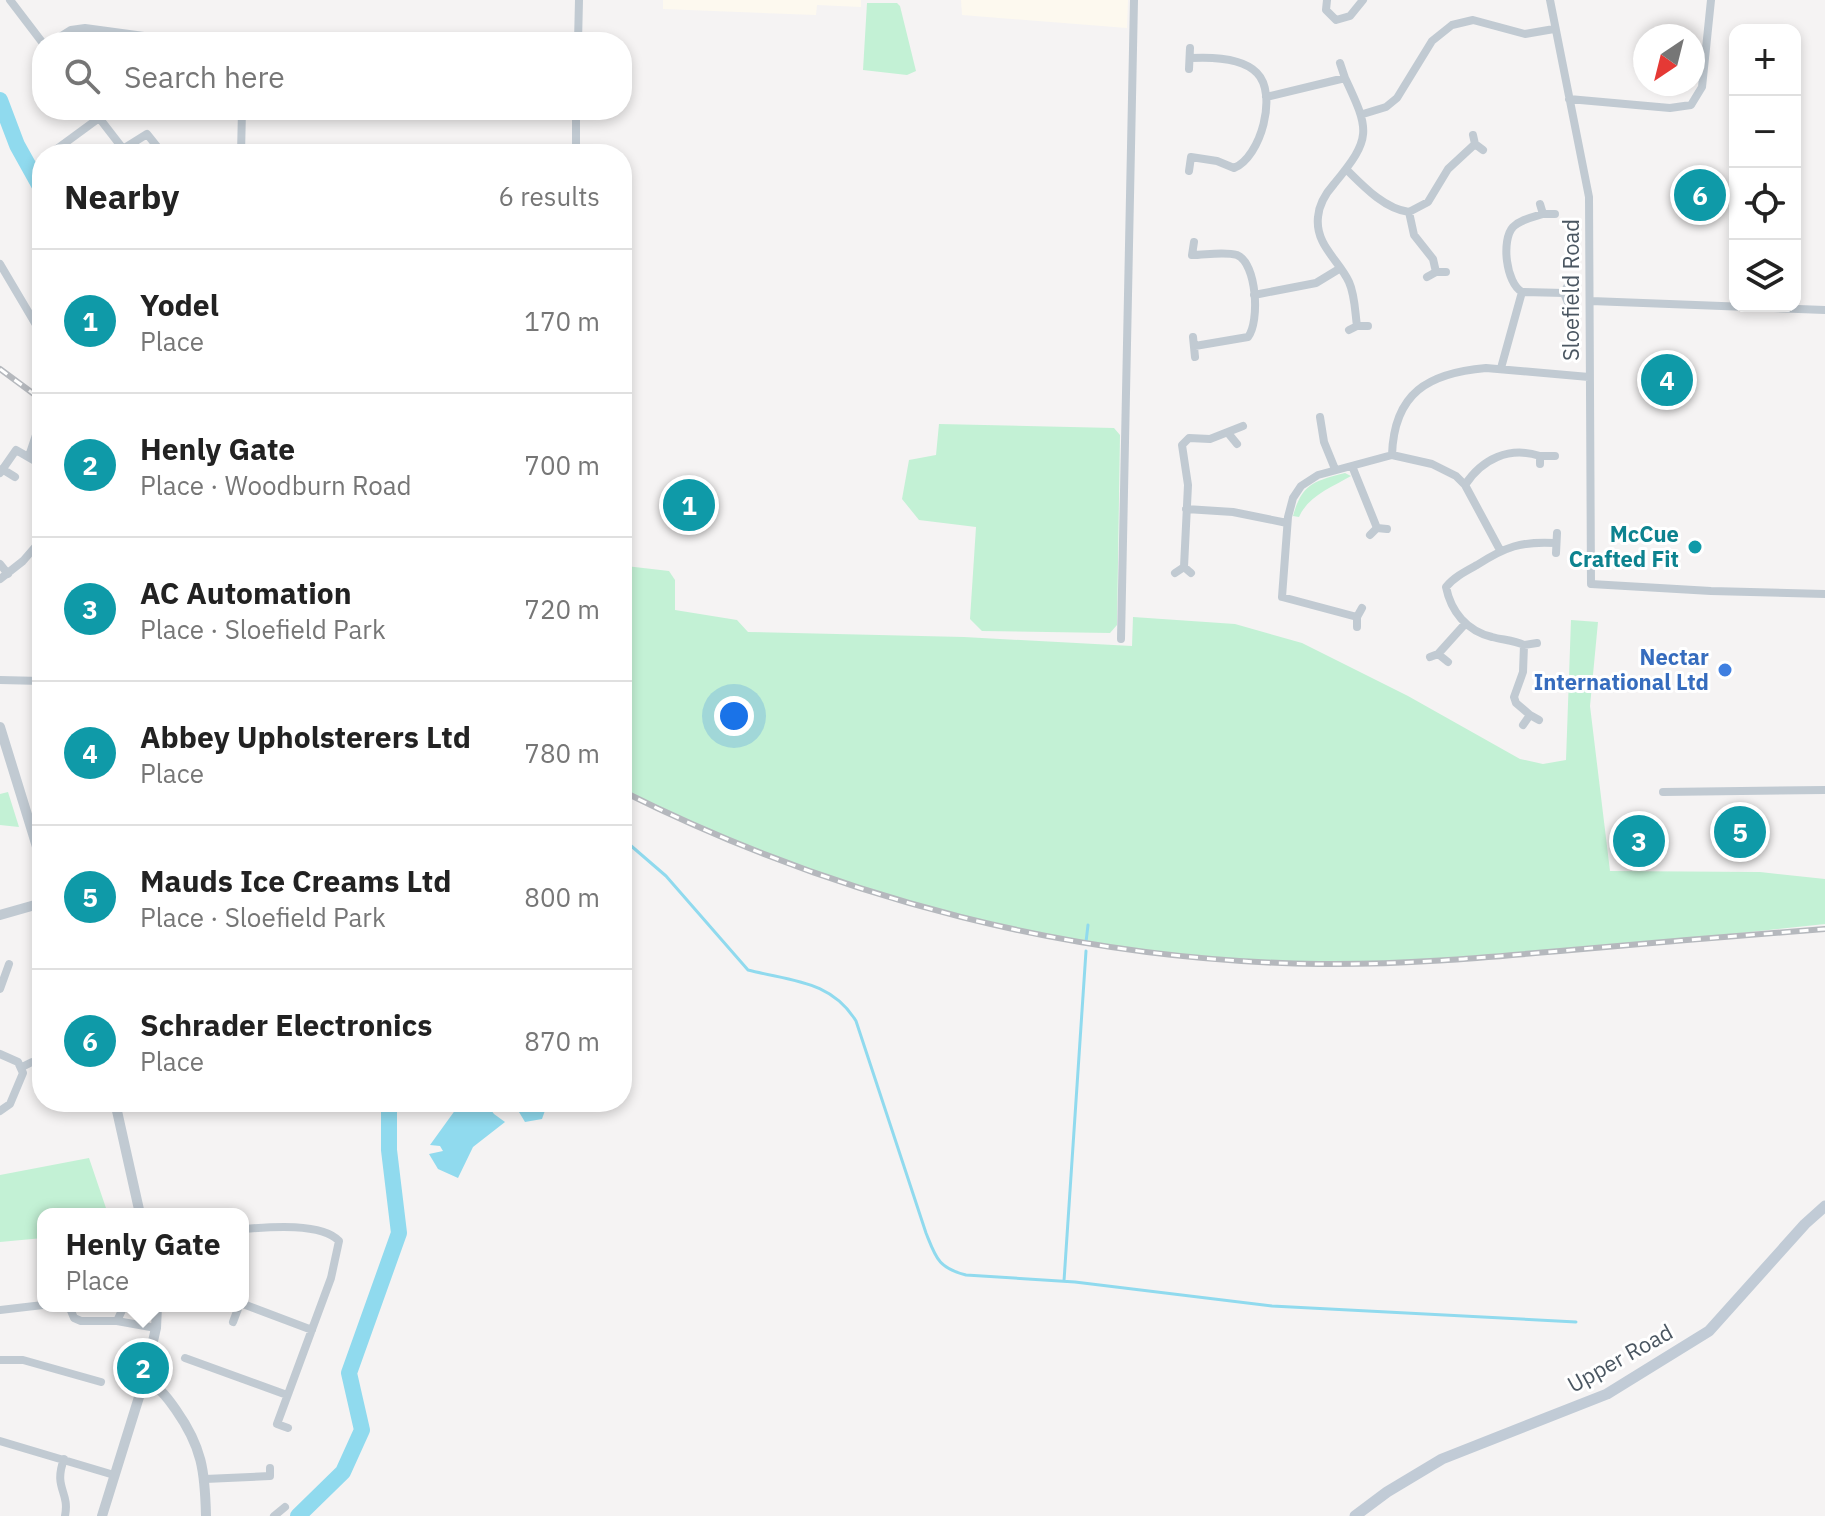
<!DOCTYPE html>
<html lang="en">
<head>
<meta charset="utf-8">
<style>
  :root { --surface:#fff; --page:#f6f6f6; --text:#222; --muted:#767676; --line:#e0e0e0; --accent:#db2777 }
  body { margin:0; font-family:"IBM Plex Sans",sans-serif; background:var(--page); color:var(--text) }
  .controls { position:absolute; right:24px; top:24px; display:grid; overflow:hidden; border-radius:16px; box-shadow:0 4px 12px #0003 }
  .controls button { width:72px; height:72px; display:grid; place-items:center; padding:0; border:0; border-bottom:2px solid var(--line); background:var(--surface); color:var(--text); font:40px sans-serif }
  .compass { position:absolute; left:1633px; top:24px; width:72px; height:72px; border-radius:50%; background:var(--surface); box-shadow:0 4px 12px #0003; rotate:215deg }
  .you { position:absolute; left:734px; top:716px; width:28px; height:28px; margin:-20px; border:6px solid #fff; border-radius:50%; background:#1a73e8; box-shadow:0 0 0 12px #1a73e833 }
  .badge { display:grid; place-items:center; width:52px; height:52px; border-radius:50%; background:var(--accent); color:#fff; font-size:26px; font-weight:700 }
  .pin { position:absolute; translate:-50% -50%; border:4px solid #fff; box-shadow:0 2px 8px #0006 }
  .popup { position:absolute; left:37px; top:1208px; width:212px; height:104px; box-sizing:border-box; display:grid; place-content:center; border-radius:16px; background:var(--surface); filter:drop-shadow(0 2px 6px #0005); font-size:26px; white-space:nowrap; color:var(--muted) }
  .popup b { font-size:30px; color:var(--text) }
  .popup::after { content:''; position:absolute; left:50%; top:100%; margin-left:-16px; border:16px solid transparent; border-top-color:var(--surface) }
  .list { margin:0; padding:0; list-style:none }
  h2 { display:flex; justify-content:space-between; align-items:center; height:104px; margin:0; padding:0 32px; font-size:34px }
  h2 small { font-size:26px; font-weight:400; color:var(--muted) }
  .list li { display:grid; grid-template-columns:52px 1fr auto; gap:24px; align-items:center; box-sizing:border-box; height:144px; padding:0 32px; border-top:2px solid var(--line) }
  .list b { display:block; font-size:30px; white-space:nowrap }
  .list p { margin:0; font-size:26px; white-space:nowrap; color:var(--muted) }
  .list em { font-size:26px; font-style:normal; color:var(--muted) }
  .icon { flex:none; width:44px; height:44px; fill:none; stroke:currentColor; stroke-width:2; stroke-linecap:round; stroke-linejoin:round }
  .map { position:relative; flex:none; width:1825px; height:1516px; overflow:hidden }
  .search { position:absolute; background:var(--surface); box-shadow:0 4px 12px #0003; left:32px; top:32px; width:600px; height:88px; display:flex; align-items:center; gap:20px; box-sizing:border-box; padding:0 28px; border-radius:32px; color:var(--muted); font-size:30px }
  .panel { position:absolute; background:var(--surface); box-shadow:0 4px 12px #0003; left:32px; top:144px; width:600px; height:968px; border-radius:32px }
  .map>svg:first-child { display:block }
</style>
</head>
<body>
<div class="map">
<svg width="1825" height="1516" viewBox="0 0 1825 1516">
  <rect width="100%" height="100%" fill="#f5f3f3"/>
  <!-- commercial -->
  <path fill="#fdf9ef" d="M663,0h198v7l-44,-2 -1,10 -153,-6z
    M961,0h167l-1,28 -165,-13z"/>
  <!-- green -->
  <path fill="#c3f1d5" d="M867,3h30l3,3 16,65 -9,4 -44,-5z
    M622,424h10l-6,142 43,5 6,9v30l62,10 11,12 216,5 168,9 1,-29 102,7 67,19 106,53 112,63 23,5 23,-4 5,-140 27,2 -8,84 20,165 150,1 65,7v45c-168,17 -337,41 -506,40 -242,-3 -481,-65 -697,-173z
    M939,424l175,4 6,7 -3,190 -7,8 -128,-2 -12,-12 6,-92 -57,-7 -17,-21 7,-39 27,-5z
    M1345,473l6,3c-19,11 -43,20 -52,41l-6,-1c9,-33 22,-35 52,-43z
    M8,792l11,35 -19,-2v-31z
    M89,1158l19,56h-65v24l-43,4v-67z"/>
  <!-- water -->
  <path fill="#90daee" d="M461,1102h24l9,12 11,8 -32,25 -15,31 -20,-9 -9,-15 14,-3 -3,-5 -10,-1z
    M513,1102h35l-6,17 -17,3z"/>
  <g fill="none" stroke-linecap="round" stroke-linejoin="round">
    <!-- stream -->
    <path stroke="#90daee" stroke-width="3" d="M622,838l44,38 82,94c42,11 83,10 108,51l70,212c10,25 12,35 40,42l109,7 197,24 304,16
      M1086,942l2,-17
      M1064,1281l22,-330"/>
    <!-- river -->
    <path stroke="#90daee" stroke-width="16" d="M0,100l17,45 25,45
      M298,1516l45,-44 19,-42 -13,-57 50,-140 -10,-83v-48"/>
    <!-- minor -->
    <path stroke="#c1cad2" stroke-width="8" d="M10,0l32,42
      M1327,0l-1,10 10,10 14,-4 13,-16
      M1550,0l39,197 2,387 120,7 114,3
      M52,42l19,-12 14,-2 103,14
      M578,42l1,-42
      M1340,63l5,15
      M1189,69l1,-21
      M1266,97l79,-19c25,53 27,60 -11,106 -8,9 -15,20 -16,33 -3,28 21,43 31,65 6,13 6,30 8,44
      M1569,99l101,9 21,-3 11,-18 9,-87
      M93,110l34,44
      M1363,114l23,-7 11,-9 35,-57 20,-16 21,-5 52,14 29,-5
      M1473,135l2,9 8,6
      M123,149l24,-15 16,20
      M50,154l49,-36
      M241,154l1,-44
      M576,154v-44
      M1347,170c17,17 38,39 62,42l19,-10 20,-33 27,-25
      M1189,171l2,-14 26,4 17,7c27,-11 44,-74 23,-95 -15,-16 -46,-16 -66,-15
      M1540,204l3,10h12
      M1409,212l5,23 19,24 3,13
      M1543,214c-9,3 -22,5 -30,13 -12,13 -7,56 9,65l42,1
      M1194,242l-2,13c13,0 32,-4 45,0 20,8 23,67 11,82l-53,9
      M0,264l42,71
      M1427,277l9,-5h10
      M1254,295l62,-12 23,-14
      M1591,301l234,9
      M1568,303l-4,-10 4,-8
      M1349,330l8,-4h11
      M1193,337l2,20
      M1501,368l21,-76
      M1320,417l4,25 11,27
      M1228,433l9,11
      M1392,455c2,-62 36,-82 94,-87l103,9
      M29,456l7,-21 6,-9
      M1540,464v-8h15
      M1352,466l25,62
      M2,469l13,8
      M0,473l16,-23 26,15
      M1465,485c17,-26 44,-39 75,-29
      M1186,509l47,3 54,11
      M1370,535l7,-7 10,1
      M1556,553l1,-20
      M0,564l8,10
      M1184,567l4,-82 -6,-40 7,-7 21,1 33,-13
      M1175,573l9,-6 7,6
      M0,579l23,-18 19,-22
      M1357,617l-75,-20 6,-80 5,-19 8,-12 17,-11 74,-20 40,9 24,12 9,9 35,65
      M1357,627v-10l5,-9
      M1121,639l13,-639
      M1524,645l13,-2
      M1438,654l27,-30
      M1430,657l8,-3 10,8
      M0,680l42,1
      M1530,715l-14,-12 -2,-6 9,-25 1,-27c-10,-5 -21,-5 -32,-8 -25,-6 -41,-25 -46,-50 8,-10 20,-16 31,-22 28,-18 44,-24 78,-22
      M1523,725l7,-10 9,5
      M1663,792l162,-2
      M0,989l9,-25
      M0,1054l18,8 5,11 -13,31 -10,7
      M22,1067l10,-5 10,4
      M243,1229c24,-2 79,-7 96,12l-8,37 -54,146 11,4
      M243,1304l69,26
      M69,1306l5,12 7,3h36l39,7
      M0,1310l43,-5
      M117,1321l7,-15
      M233,1322l6,-16
      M185,1358l102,37
      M0,1360h23l78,22
      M0,1441l114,34
      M64,1459c-11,30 6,32 1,57
      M205,1479l65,-3v-8
      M274,1516l11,-9"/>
    <!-- tertiary -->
    <path stroke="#c1cad2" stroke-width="10" d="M0,727l42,136
      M0,915l42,-12
      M115,1102l25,112
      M144,1381c15,5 23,16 32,29 26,37 29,61 30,106
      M102,1516l42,-135 12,-53 1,-22"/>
    <!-- secondary -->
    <path stroke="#c1cbd6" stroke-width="11" d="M1355,1516l32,-24 55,-33 165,-65 102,-63 96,-107 20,-18"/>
    <defs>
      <path id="rail" d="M0,369l42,31
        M622,791c216,108 455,170 697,173 80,1 161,-6 241,-13 88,-8 177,-15 265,-22"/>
    </defs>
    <!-- rail casing -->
    <use href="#rail" stroke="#b5b8bd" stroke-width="6"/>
    <!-- rail -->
    <use href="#rail" stroke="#fff" stroke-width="3" stroke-dasharray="9" stroke-linecap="butt"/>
  </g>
  <!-- markers -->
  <circle fill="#0f9aa8" stroke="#fff" stroke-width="3" cx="1695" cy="547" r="8"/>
  <circle fill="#3f7fe0" stroke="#fff" stroke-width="3" cx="1725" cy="670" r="8"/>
  <g text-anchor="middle" stroke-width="6" stroke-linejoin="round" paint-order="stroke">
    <!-- street labels -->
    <g font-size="22" fill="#4a5661" stroke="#fff">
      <text transform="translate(1571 290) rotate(-90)" y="8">Sloefield Road</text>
      <text transform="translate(1620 1358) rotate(-29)" y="8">Upper Road</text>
    </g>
    <!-- culture labels -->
    <g font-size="22" font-weight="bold" fill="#0d838f" stroke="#fff" text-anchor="end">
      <text x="1679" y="542">McCue<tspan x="1679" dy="25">Crafted Fit</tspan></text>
    </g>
    <!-- shop labels -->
    <g font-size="22" font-weight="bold" fill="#366cbe" stroke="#fff" text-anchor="end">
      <text x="1709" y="665">Nectar<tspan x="1709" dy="25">International Ltd</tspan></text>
    </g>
  </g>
</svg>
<div class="controls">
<button>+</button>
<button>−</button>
<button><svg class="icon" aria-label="locate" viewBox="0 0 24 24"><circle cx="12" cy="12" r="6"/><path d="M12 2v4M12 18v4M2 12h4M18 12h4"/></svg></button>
<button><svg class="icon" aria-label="layers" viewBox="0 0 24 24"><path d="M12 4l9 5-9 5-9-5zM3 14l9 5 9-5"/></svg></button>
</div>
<svg class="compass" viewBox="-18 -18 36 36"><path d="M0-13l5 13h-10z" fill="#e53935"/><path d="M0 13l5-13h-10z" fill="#767676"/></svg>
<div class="you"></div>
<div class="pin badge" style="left:689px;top:505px;background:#0f9aa8">1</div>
<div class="pin badge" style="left:143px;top:1368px;background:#0f9aa8">2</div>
<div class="popup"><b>Henly Gate</b>Place</div>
<div class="pin badge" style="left:1639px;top:841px;background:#0f9aa8">3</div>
<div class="pin badge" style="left:1667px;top:380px;background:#0f9aa8">4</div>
<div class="pin badge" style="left:1740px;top:832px;background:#0f9aa8">5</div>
<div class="pin badge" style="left:1700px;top:195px;background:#0f9aa8">6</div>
<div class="search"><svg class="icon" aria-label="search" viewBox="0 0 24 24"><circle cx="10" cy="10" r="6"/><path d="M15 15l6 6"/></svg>Search here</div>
<section class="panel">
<h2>Nearby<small>6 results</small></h2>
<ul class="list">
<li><span class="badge" style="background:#0f9aa8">1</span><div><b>Yodel</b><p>Place</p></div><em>170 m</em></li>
<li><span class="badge" style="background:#0f9aa8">2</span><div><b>Henly Gate</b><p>Place · Woodburn Road</p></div><em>700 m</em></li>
<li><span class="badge" style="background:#0f9aa8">3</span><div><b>AC Automation</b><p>Place · Sloefield Park</p></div><em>720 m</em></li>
<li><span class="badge" style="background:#0f9aa8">4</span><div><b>Abbey Upholsterers Ltd</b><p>Place</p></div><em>780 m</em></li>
<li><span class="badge" style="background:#0f9aa8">5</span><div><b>Mauds Ice Creams Ltd</b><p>Place · Sloefield Park</p></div><em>800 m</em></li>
<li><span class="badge" style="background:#0f9aa8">6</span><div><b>Schrader Electronics</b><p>Place</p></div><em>870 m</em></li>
</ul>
</section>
</div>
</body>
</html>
